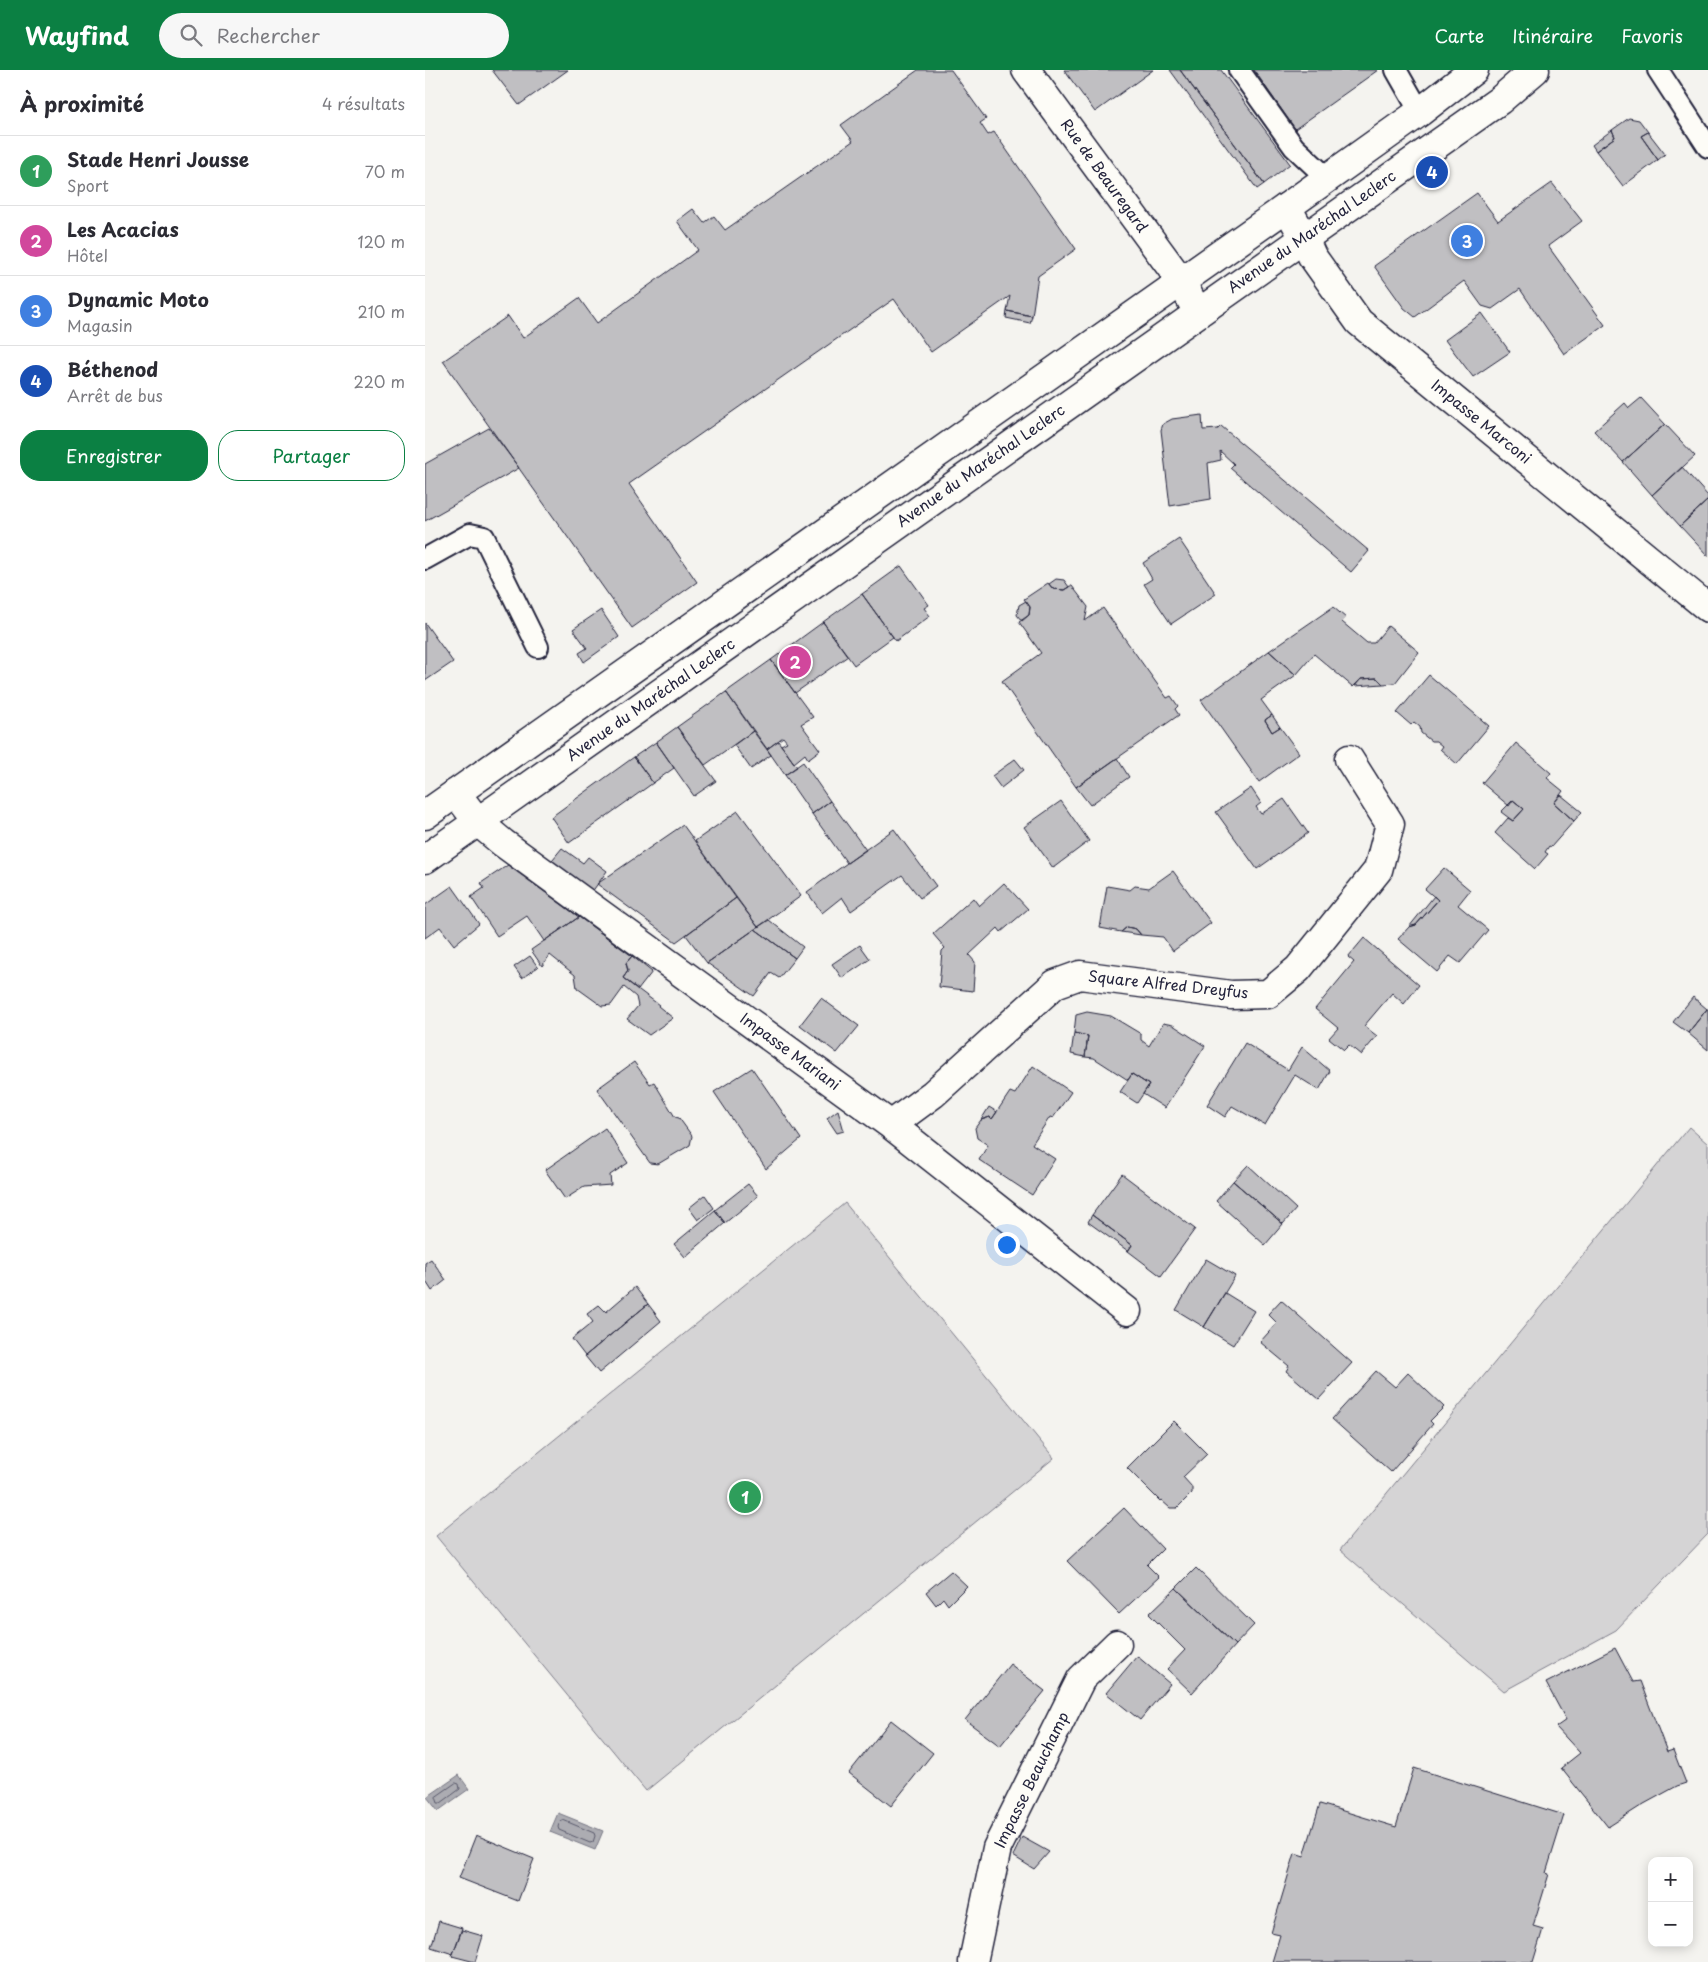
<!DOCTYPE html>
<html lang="fr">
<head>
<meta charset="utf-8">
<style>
  :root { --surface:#fff; --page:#f7f7f7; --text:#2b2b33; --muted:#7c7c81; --line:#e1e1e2; --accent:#0b8043 }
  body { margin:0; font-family:"Playpen Sans",sans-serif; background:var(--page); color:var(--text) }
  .controls { position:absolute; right:15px; bottom:15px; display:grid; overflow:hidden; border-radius:10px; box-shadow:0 2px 12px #0003 }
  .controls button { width:45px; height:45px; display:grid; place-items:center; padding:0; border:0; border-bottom:1px solid var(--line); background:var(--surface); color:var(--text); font:25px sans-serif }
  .you { position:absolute; left:581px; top:1174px; width:18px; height:18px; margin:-12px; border:4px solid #fff; border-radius:50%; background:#1a73e8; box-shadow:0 0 0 8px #1a73e833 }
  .badge { display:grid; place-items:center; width:32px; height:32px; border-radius:50%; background:var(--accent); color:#fff; font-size:16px; font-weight:700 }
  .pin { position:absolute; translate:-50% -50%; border:2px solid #fff; box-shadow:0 1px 5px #0006 }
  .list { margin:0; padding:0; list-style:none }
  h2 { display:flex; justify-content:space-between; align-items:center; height:65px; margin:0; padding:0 20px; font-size:21px }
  h2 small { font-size:16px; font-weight:400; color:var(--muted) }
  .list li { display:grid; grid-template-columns:32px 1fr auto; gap:15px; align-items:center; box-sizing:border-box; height:70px; padding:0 20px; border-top:1px solid var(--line) }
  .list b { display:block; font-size:19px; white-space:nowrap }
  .list p { margin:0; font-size:16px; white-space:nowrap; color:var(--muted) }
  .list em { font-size:16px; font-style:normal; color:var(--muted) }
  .actions { display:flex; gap:10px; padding:15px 20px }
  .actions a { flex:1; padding:11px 0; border:1px solid var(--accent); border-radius:20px; text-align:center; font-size:18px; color:var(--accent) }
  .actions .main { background:var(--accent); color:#fff }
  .icon { flex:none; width:28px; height:28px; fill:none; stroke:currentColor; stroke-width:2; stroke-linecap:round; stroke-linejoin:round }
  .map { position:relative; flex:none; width:1283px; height:1892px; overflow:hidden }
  header { display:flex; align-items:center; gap:30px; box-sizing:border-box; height:70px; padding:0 25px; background:var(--accent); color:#fff }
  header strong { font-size:24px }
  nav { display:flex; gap:28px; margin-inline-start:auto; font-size:18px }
  .search { width:350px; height:45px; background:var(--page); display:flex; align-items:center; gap:12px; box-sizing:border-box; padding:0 18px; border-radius:28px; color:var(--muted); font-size:19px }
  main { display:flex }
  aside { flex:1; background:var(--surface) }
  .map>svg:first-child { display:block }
</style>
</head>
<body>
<header>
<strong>Wayfind</strong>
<div class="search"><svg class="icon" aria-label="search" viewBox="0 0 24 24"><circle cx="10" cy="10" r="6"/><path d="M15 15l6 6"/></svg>Rechercher</div>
<nav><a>Carte</a><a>Itinéraire</a><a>Favoris</a></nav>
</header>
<main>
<aside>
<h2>À proximité<small>4 résultats</small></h2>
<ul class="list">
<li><span class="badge" style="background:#2e9e5b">1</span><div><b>Stade Henri Jousse</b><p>Sport</p></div><em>70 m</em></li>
<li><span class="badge" style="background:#d1479c">2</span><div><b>Les Acacias</b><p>Hôtel</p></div><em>120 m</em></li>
<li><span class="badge" style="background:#3f7fe0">3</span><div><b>Dynamic Moto</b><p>Magasin</p></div><em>210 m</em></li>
<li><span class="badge" style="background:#1a4fb4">4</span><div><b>Béthenod</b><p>Arrêt de bus</p></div><em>220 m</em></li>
</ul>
<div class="actions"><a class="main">Enregistrer</a><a>Partager</a></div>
</aside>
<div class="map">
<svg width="1283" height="1892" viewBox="0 0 1283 1892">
  <rect width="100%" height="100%" fill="#f4f3ef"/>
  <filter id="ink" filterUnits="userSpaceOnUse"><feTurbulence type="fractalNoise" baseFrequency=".02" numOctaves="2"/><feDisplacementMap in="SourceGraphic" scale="10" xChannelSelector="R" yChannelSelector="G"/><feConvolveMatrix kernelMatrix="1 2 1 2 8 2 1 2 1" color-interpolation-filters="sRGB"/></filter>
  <g filter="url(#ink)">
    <!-- green -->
    <path fill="#d5d4d5" stroke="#7c7b88" d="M1264,1057l19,17v390l-92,96 -112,61 -164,-141z
      M420,1133l209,255 -408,333 -210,-255z"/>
    <!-- water -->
    <path fill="#acacb2" stroke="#757582" d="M34,1705l10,14 -31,22 -11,-14z
      M133,1743l45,18 -8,19 -45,-18z"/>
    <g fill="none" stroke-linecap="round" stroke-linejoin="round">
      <!-- shore -->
      <path stroke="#59596b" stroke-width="1" d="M31,1713l3,1 1,5 -19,14h-3l-2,-6z
        M138,1750l31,13 1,3 -2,6 -3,1 -31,-13 -1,-3 2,-6z"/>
    </g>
    <!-- building -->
    <path fill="#c0bfc2" stroke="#22223b" d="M67,0h76l-49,35z
      M493,0h33l35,49 -6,4 8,12 6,-3 82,117 -38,27 -6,40 -25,-5 3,-15 -79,56 -37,-53 -265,185 68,98 -65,46 -189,-267 65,-45 15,22 56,-40 18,25 101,-73 -21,-29 16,-12 11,14 10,-7 11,14 128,-89 -12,-16z
      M639,0h89l-58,42z
      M745,0h10l84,114 -7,5z
      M755,0h41l69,94 -26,20z
      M829,0h124l-83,59z
      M1204,48l10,2 9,12 -7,4 17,24 -35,26 -27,-35 19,-14 -3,-7z
      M1187,60l3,7 -19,14 -4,-6z
      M1223,62l17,22 -7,6 -17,-24z
      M1127,113l30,38 -34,25 57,79 -41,29 -44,-65 -28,20 -10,-3 -18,-25 -49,36 -11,-9 -30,-42 103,-73 21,28z
      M582,241l25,5 -2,7 -24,-5z
      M1057,243l28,39 -37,25 -28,-37z
      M1216,328l24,26 -42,38 -29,-31 31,-28 4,5z
      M777,345l1,15 15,-1 3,-3 148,125 -18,21 -121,-104 4,-4 -14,-13 1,9 -13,3 3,36 -41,7 -9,-76 2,-6 9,-5z
      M1240,354l30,32 -43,39 -29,-33z
      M64,358l30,40 -94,53v-57z
      M1257,397l26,29v4l-28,26 -28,-31z
      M1283,430v56l-28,-30z
      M754,469l37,55 -45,30 -27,-40 8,-5 -9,-16z
      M476,496l28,39 -5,3 6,8 -34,25 -34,-47z
      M631,509l8,1 5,7 -5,3 -11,-1 -4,-5z
      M623,513l5,6 11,1 6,-4h2l16,21 -3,14 18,-13 64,90 4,-2 7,10 -3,3 4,6 -103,72 -74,-106 39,-28 -22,-31 10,-7 1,-8 -6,-8z
      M437,524l31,43 -39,28 -31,-43z
      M601,531l4,6 -1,8 -7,6 -5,-6 2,-10z
      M908,537l13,11 -4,4 25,21h7l14,-17 31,26 -24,31 -12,1 -6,-6 -16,1 -8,8 -39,-33 -18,21 -27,-24z
      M176,540l18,27 -35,25 -5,-9 8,-5 -14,-19z
      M398,552l25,34 -53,37 -24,-33z
      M0,553l28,39 -28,19z
      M844,581l27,24 -35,25 11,15 -7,5 7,12 8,-5 19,26 -40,29 -58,-82z
      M346,590l42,57 -12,7 19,26 -12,9 -3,-5 -11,9 -13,-18 6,-3 -4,-5 -16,12 -41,-57z
      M1004,605l60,51 -32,38 -17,-15 2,-3 -6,-5h-5l-10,-8 -1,-6 -6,-5 -3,3 -14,-12z
      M952,608l6,6 -28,2 6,-7z
      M301,622l27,39 -48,34 -28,-38z
      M847,645l8,12 -8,5 -7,-12z
      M252,657l39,54 -22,15 -38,-54z
      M328,661l18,24 -20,14 -17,-24z
      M353,671l19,26 -12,8 -18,-26z
      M231,672l18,26 -21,15 -19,-26z
      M1091,673l35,30 -4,5 16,13 -9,12 20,18 -23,26 -2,-1 -4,6 3,2 -13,15 -40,-36 13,-15 5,3 11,-12 -11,-9 -4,6 -27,-23z
      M209,687l19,26 -84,60 -18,-26z
      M692,688l12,19 -39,28 -14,-18z
      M590,689l9,11 -23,18 -9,-12z
      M378,692l27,39 -18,13 -27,-39z
      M826,718l10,15 -5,4 5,7 23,-15 24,34 -51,36 -41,-57z
      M1136,725l21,17 -8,9 -20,-18z
      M1088,730l11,9 -11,12 -12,-9z
      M405,731l36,49 -19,13 -35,-49z
      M636,731l28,40 -36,27 -29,-41z
      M313,741l63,85 -43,31 -63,-86z
      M258,755l53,73 -60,44 -79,-58z
      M469,759l42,57 -16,12 -18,-23 -51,36 -9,-14 -20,16 -15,-21z
      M137,778l21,15 5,-6 19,14 -18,25 -41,-31z
      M83,795l71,52 -35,24 -17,-25 -30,20 -26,-39 13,-9 -3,-5z
      M1019,798l26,22 -12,15 30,25 -28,33 -10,-7 -13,16 -39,-33 11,-12 7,-2 22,-25 -13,-11z
      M748,801l38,52 -38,28 -10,-14 -22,-2 -5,-6 -9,-2 -6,5 -21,-4 7,-42 23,4 5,-4 14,2z
      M579,813l24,26 -27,23 -3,-4 -29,27 6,7 -2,29 -34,-4 3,-36 3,-3 -12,-14 40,-36 6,8z
      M27,816l27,38 -25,21 -14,-18 -15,11v-33z
      M1009,826l4,4 -22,25 -7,2z
      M311,828l22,29 -51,36 -21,-28z
      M154,847l53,39 -6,7 2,8 -5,7 36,27 -1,1 15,12 -24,17 -22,-16 11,-13 -2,-9 -12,-10 -13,18 -9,1 -25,-18 -2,-13 -25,-20 -8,11 -11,-16z
      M344,850l34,27 -8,11 -40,-29z
      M702,857l9,2 5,6 -20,-3z
      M330,859l40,29 -16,20 -8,-5 -17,23 -47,-33z
      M939,868l55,47 -15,19 -12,-11 -28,33 13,10 -16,19 -12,-10 -5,5 -15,-12 9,-10 -23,-19 39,-47 -6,-5z
      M435,875l10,14 -28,19 -10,-14z
      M105,886l8,11 -16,11 -8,-11z
      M207,886l20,16 -14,18 -15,-12 5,-7 -2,-8z
      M1268,927l14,12 -19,24 -15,-11z
      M396,928l38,28 -22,27 -37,-28z
      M1282,939h1v41l-20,-17z
      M662,942l24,4 30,18v6l8,6 14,-23 10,2 32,21 -40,62 -22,-14 6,-9 -17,-11 -4,6 -34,-22 -9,-1 3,-21 -14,-3 2,-18z
      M649,963l14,3 -3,21 -14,-3z
      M820,973l43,27 14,-23 28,24 -11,19 -24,-15 -30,50 -33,-19 -7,11 -18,-12z
      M209,992l16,22 4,-2 21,35 4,1 13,18 -2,9 -32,19 -8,-1 -53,-74z
      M608,996l38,26 -18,26 -3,-1 -18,27 23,15 -23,36 -53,-35 9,-15 -11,-7 -2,-10 6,-8 9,-3 2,2 18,-27 5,2z
      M327,998l49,71 -35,30 -52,-77z
      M707,1004l17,11 -12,18 -17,-11z
      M564,1037l8,5 -5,7 -2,-2 -9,3z
      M413,1040l6,21 -7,2 -10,-15z
      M180,1058l23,35 -18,12 1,10 -27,2 -19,12 -20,-29z
      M823,1095l48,44 -13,15 -50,-43z
      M697,1104l73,55 -34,47 -33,-25 4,-6 -40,-30z
      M808,1111l50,43 -18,21 -49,-44z
      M323,1114l10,12 -33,27 -10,-13z
      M280,1125l9,13 -16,12 -9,-12z
      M290,1140l10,13 -40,34 -11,-13z
      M667,1145l40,30 -4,6 -40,-29z
      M6,1189l15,21 -14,11 -7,-11v-17z
      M781,1189l29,17 -31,51 -28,-17z
      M210,1217l13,17 -63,52 -13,-17 21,-17 -6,-8 12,-9 7,7z
      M800,1223l29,18 -21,34 -29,-18z
      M856,1230l71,63 -33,36 -33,-28 3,-5 -29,-24 17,-19 -9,-9z
      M223,1234l13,17 -62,52 -14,-17z
      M951,1301l19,16 13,-14 36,34 -14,14 3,3 -42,48 -59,-53z
      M749,1351l33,33 -24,23 9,10v6l-15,15h-7l-9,-8 -1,1 -33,-33z
      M699,1438l39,41 -16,16 12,12 -40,37 -52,-53z
      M771,1498l58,57 -19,20 -59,-57z
      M526,1501l16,15 -19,19 -5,-7 -7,7 -10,-13z
      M751,1518l59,57 -43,48 -25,-24 18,-19 -36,-36z
      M1190,1578l18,34 7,-1 27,71 6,-2 13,33 -9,3 -33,18 -36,23 -47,-59 19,-15 -24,-26 10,-7 -20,-37z
      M712,1586l33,28 -30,36 -34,-27z
      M585,1594l35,27 -45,55 -35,-26z
      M466,1650l42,33 -42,53 -42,-33z
      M989,1698l150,47 -18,58 3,1 -16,52 10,3 -10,33h-261l8,-27 -9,-2 24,-80 9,3 16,-52 76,23z
      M51,1765l58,24 -16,42 -59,-23z
      M597,1767l27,15 -15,17 -21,-13z
      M14,1851l23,7 -9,26 -22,-7z
      M37,1860l21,6 -8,26 -23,-6z"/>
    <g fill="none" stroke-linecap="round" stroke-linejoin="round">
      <defs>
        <path id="service" d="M814,0l55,77 33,31
          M971,0l24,42
          M1233,0l50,77
          M0,489l45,-25 14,3 54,110"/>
        <path id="minor" d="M601,0l155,211 17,32
          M862,137l17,31 8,18 47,66 349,286
          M31,723l22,29 25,21 388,282 236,186
          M466,1055l42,-31 122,-110 25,-9 151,20 37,-1 30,-25 80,-99 12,-46 -41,-65
          M548,1892l24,-114 84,-169 36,-35"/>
        <path id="secondary" d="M0,745l862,-608 133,-95 54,-42
          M0,789l1075,-759 35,-30"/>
      </defs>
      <!-- service casing -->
      <use href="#service" stroke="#22223b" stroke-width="24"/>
      <!-- minor casing -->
      <use href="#minor" stroke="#22223b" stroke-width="31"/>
      <!-- secondary casing -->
      <use href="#secondary" stroke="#22223b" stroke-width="31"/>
      <!-- service -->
      <use href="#service" stroke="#fdfcf7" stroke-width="20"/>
      <!-- minor -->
      <use href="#minor" stroke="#fdfcf7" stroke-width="28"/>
      <!-- secondary -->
      <use href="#secondary" stroke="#fdfcf7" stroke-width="28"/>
    </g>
  </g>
  <g text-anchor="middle" stroke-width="5" stroke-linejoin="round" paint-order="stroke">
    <!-- street labels -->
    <g font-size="15" fill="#22223b" stroke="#fdfcf7">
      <text transform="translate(679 106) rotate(54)" y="5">Rue de Beauregard</text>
      <text transform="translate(887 162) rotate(-35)" y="5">Avenue du Maréchal Leclerc</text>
      <text transform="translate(1056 352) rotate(39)" y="5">Impasse Marconi</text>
      <text transform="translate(556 396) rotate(-35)" y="5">Avenue du Maréchal Leclerc</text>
      <text transform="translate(226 630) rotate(-35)" y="5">Avenue du Maréchal Leclerc</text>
      <text transform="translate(743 915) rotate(6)" y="5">Square Alfred Dreyfus</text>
      <text transform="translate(365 982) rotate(36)" y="5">Impasse Mariani</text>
      <text transform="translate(607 1710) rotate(-64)" y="5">Impasse Beauchamp</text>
    </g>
  </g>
</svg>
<div class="controls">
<button>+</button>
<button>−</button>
</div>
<div class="you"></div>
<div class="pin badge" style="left:320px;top:1427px;background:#2e9e5b">1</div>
<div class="pin badge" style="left:370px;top:592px;background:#d1479c">2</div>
<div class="pin badge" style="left:1042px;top:171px;background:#3f7fe0">3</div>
<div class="pin badge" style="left:1007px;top:102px;background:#1a4fb4">4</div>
</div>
</main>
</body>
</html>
